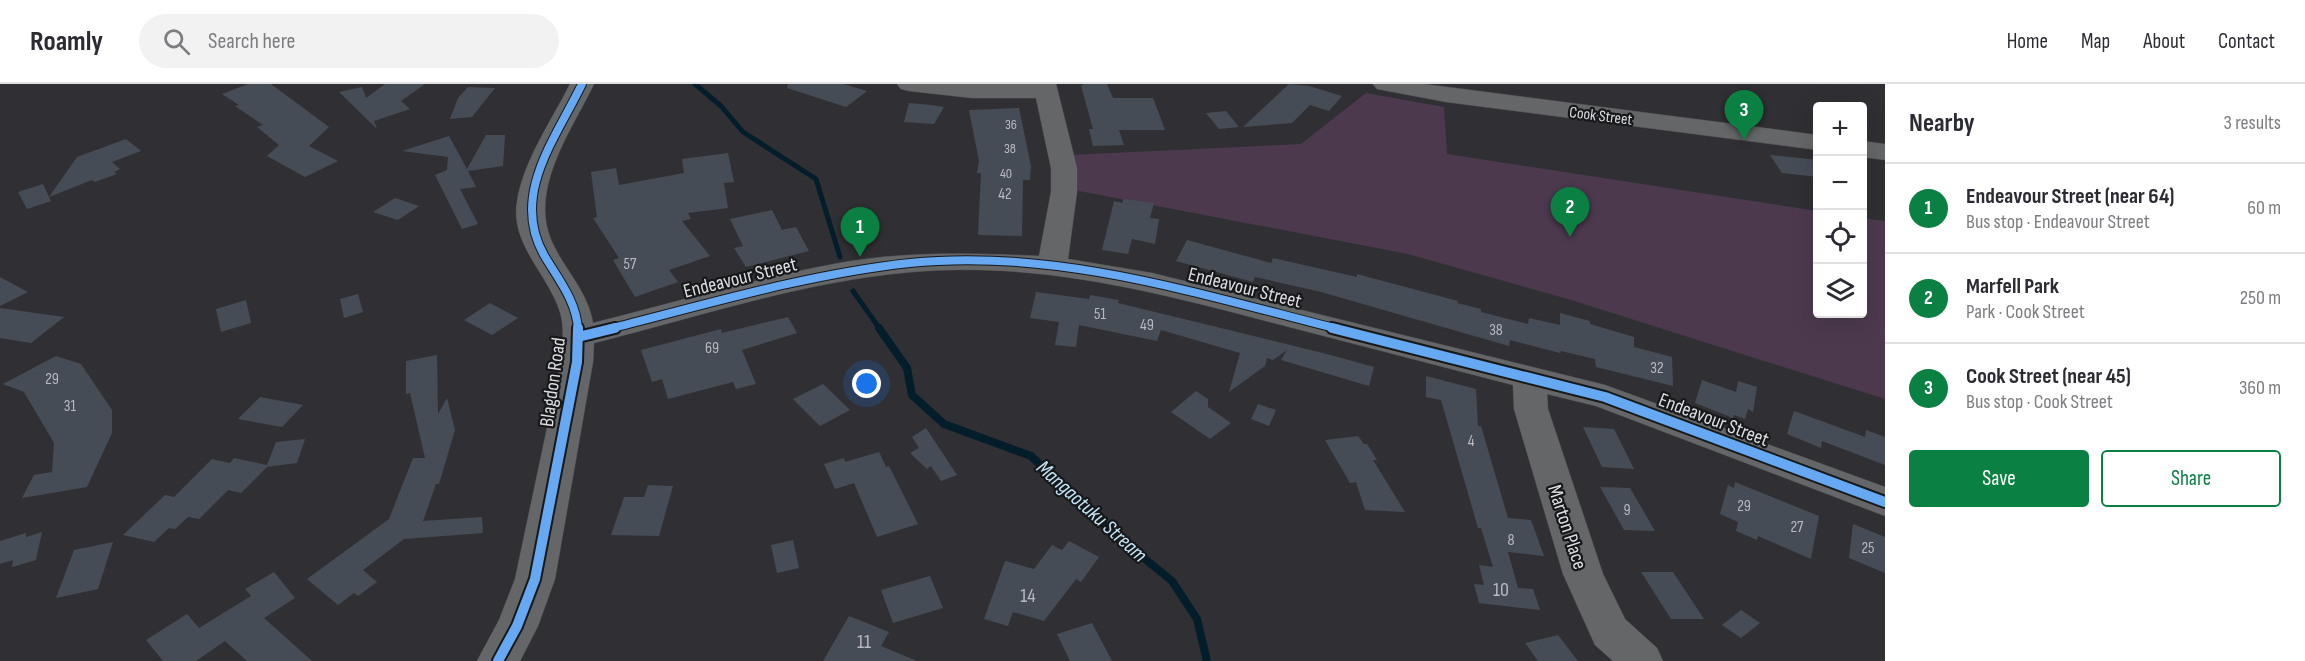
<!DOCTYPE html>
<html lang="en">
<head>
<meta charset="utf-8">
<style>
  :root { --surface:#fff; --page:#f2f2f3; --text:#2b2b33; --muted:#7c7c81; --line:#e1e1e2; --accent:#0b8043 }
  body { margin:0; font-family:"Sofia Sans Condensed",sans-serif; background:var(--page); color:var(--text) }
  .controls { position:absolute; right:18px; top:18px; display:grid; overflow:hidden; border-radius:6px; box-shadow:0 6px 24px #0002 }
  .controls button { width:54px; height:54px; display:grid; place-items:center; padding:0; border:0; border-bottom:2px solid var(--line); background:var(--surface); color:var(--text); font:30px sans-serif }
  .you { position:absolute; left:867px; top:300px; width:21px; height:21px; margin:-15px; border:4px solid #fff; border-radius:50%; background:#1a73e8; box-shadow:0 0 0 9px #1a73e833 }
  .badge { display:grid; place-items:center; width:39px; height:39px; border-radius:50%; background:var(--accent); color:#fff; font-size:20px; font-weight:700 }
  .pin { position:absolute; translate:-50% -50px; filter:drop-shadow(0 2px 3px #0008) }
  .pin::after { content:''; position:absolute; top:32px; width:21px; height:18px; background:inherit; clip-path:polygon(0 0,100% 0,50% 100%) }
  .list { margin:0; padding:0; list-style:none }
  h2 { display:flex; justify-content:space-between; align-items:center; height:78px; margin:0; padding:0 24px; font-size:26px }
  h2 small { font-size:20px; font-weight:400; color:var(--muted) }
  .list li { display:grid; grid-template-columns:39px 1fr auto; gap:18px; align-items:center; box-sizing:border-box; height:90px; padding:0 24px; border-top:2px solid var(--line) }
  .list b { display:block; font-size:22px; white-space:nowrap }
  .list p { margin:0; font-size:20px; white-space:nowrap; color:var(--muted) }
  .list em { font-size:20px; font-style:normal; color:var(--muted) }
  .actions { display:flex; gap:12px; padding:18px 24px }
  .actions a { flex:1; padding:14px 0; border:2px solid var(--accent); border-radius:6px; text-align:center; font-size:21px; color:var(--accent) }
  .actions .main { background:var(--accent); color:#fff }
  .icon { flex:none; width:33px; height:33px; fill:none; stroke:currentColor; stroke-width:2; stroke-linecap:round; stroke-linejoin:round }
  .map { position:relative; flex:none; width:1885px; height:577px; overflow:hidden }
  header { display:flex; align-items:center; gap:36px; box-sizing:border-box; height:84px; padding:0 30px; background:var(--surface); border-bottom:2px solid var(--line) }
  header strong { font-size:28px }
  nav { display:flex; gap:33px; margin-inline-start:auto; font-size:21px }
  .search { width:420px; height:54px; background:var(--page); display:flex; align-items:center; gap:15px; box-sizing:border-box; padding:0 21px; border-radius:33px; color:var(--muted); font-size:22px }
  main { display:flex }
  aside { flex:1; background:var(--surface) }
  .map>svg:first-child { display:block }
</style>
</head>
<body>
<header>
<strong>Roamly</strong>
<div class="search"><svg class="icon" aria-label="search" viewBox="0 0 24 24"><circle cx="10" cy="10" r="6"/><path d="M15 15l6 6"/></svg>Search here</div>
<nav><a>Home</a><a>Map</a><a>About</a><a>Contact</a></nav>
</header>
<main>
<div class="map">
<svg width="1885" height="577" viewBox="0 0 1885 577">
  <rect width="100%" height="100%" fill="#303034"/>
  <!-- green -->
  <path fill="#4c394e" d="M1366,9l78,14 3,47 370,57 1,103h44l1,-96 22,3v178l-317,-100 -160,-45 -334,-64 -5,-35 232,-11z"/>
  <g fill="none" stroke-linecap="round" stroke-linejoin="round">
    <!-- stream-far1 -->
    <path stroke="#041d2a" stroke-width="5" d="M695,0l26,22 22,26 73,47 24,78
      M853,207l27,38"/>
    <!-- stream -->
    <path stroke="#041d2a" stroke-width="8" d="M879,244l28,40 5,27 32,29 87,32 76,72 65,53 25,38 10,42"/>
  </g>
  <!-- building -->
  <path fill="#464c55" d="M248,0h23l58,43 -20,19 29,15 -33,16 -38,-21 12,-11 -22,-18 6,-2 -28,-19 4,-1 -17,-11z
    M385,0h40l-24,17 9,8 -36,12 3,8 -38,-37 23,-5 4,11z
    M788,0h55l24,7 -21,16 -59,-19z
    M1084,0h23l6,14h40l12,32h-46l5,15 -31,1 -4,-17h4l-12,-43z
    M1289,0l20,2 33,10 -13,15 -19,-6 -18,18 -49,4z
    M468,3l27,1 -23,29 -22,2 8,-21z
    M909,19l22,2 13,2 -10,17 -30,-2z
    M1019,24l12,58 -1,14h-7l-1,56 -42,-1 -2,-1 3,-61h-4l2,-12 -10,-51z
    M1226,27l13,16 -20,2 -13,-16z
    M486,51h19l-2,31 -35,5 8,16 -16,2 18,35 -16,5 -27,-54 12,-5 1,-13 -46,-6 47,-15 18,33z
    M126,55l15,12 -29,11 8,7 -6,3 3,2 -22,8 -3,-2 -43,17 2,4 -24,8 -9,-17 25,-8 6,13 28,-40z
    M728,69l6,29 -10,1 4,25 -40,5 3,6 -9,2 28,35 -41,14 9,12 -43,15 -22,-37 6,-2 -26,-40 4,-1 -6,-45 25,-4 3,17 65,-12 -2,-14z
    M1770,71l48,5v17l-36,-4z
    M395,114l24,8 -21,14 -25,-8z
    M1124,115l30,4 -4,15 9,1 -4,25 -23,-5 -4,15 -26,-4 12,-49 8,2z
    M772,126l10,20 14,-3 13,24 -63,16 -12,-19 9,-2 -13,-27z
    M1187,156l84,23 2,-5 84,19v-3l101,27 -1,2 24,6v3l47,12 1,-6 31,7v-12l30,8v3l44,13v10l38,10 1,29 -77,-19 -1,-8 -34,-8 -1,2 -50,-13 -1,6 -188,-54 -66,-15 -2,5 -77,-21z
    M0,193l28,15 -28,14z
    M1036,208l53,7 1,-4 29,5 -1,3 209,51 47,13 -5,19 -88,-26 6,-10 -14,10 -6,-2 -2,8 -36,26 11,-39 -79,-23 -4,11 -78,-16 -3,22 -21,-2 4,-23 -29,-4z
    M358,210l5,18 -19,6 -4,-19z
    M246,216l5,23 -30,9 -5,-23z
    M490,219l28,15 -26,17 -28,-15z
    M0,224l64,9 -33,26 -31,-5z
    M788,233l9,16 -55,17 14,34 -20,5 -3,-7 -65,17 -6,-20 -10,3 -11,-32 80,-21 1,4z
    M437,271l1,59 9,-16 8,32 -16,54h-3l-13,37 59,-4 1,16 -79,6 -41,31 14,12 -19,14 -4,-3 -16,12 -31,-26 82,-60 24,-61h12l-15,-65 -4,1v-33z
    M56,272l25,8 31,46v23l-25,54 -65,11 12,-23 18,-3 2,-29 -30,-51 -21,-8z
    M1426,292l50,13 2,37h3l27,92 23,2 13,36 -36,-4 10,36 15,1 7,21 -61,-7 -5,-19 10,1 -5,-20 14,2 -12,-39h-3l-37,-128 -15,-3z
    M1702,296l34,12 2,-11 19,6 -4,25 -5,-3 -3,10 -11,-4 -1,3 -38,-15z
    M823,300l27,26 -30,16 -27,-27z
    M1196,307l12,8v8l23,16 -21,16 -39,-27z
    M260,313l43,8 -21,22 -44,-8z
    M1258,320l18,6 -7,16 -18,-7z
    M1794,327l71,26 1,-7 19,7v28l-63,-24 -1,7 -34,-14z
    M1583,343l31,2 20,40 -32,-2z
    M926,344l31,47 -16,6 -10,-15 -4,3 -17,-16 9,-5 -7,-11z
    M1358,352l6,8h3l10,16h-4l32,52 -40,-2 -9,-28 -6,1 -25,-43z
    M305,355l-8,24 -30,4 -26,26 -13,-3 -29,29 -11,-2 -13,12 -6,-1 -15,14 -31,-7 42,-40 9,2 38,-38 18,4 4,-5 33,7 9,-23z
    M879,368l7,15 3,-1 29,58 -41,13 -23,-54 -19,6 -11,-25 20,-6 1,4z
    M1735,398l84,34 -8,43 -53,-23 -1,4 -21,-9 2,-9 -18,-8 8,-29 6,3z
    M648,401l25,1 -14,50 -48,-1 13,-38h20z
    M1600,403l30,1 25,43 -31,-1z
    M1853,440l32,13v36l-36,-15z
    M42,448l-6,28 -24,7 1,-7 -13,4v-23l26,-8v4z
    M793,456l6,28 -22,5 -6,-28z
    M1069,457l30,16 -18,25 -5,-3 -32,42 -31,-9 -5,14 -24,-7 21,-58 29,8 18,-24 10,5z
    M113,458l-15,47 -42,9 18,-48z
    M274,488l21,26 -31,20 48,43h-65l-22,-20 -29,20h-33l-17,-21 41,-26 12,14 52,-32 -6,-7z
    M1641,488h32l31,47h-33z
    M930,492l13,32 -50,15 -12,-33z
    M1741,526l19,13 -19,15 -19,-13z
    M849,532l40,16 -8,14 36,15h-94z
    M1092,539l20,38h-42l-13,-27z
    M1558,551l20,26h-40l-13,-18z"/>
  <g fill="none" stroke-linecap="round" stroke-linejoin="round">
    <defs>
      <path id="minor" d="M570,0h24c-23,48 -68,108 -40,162 13,26 34,47 39,77 80,-20 160,-44 241,-59 68,-13 136,-11 205,-8l12,-64v-24l-15,-70h-64l-63,-7 -8,-2 -4,-5h159l21,84v24l-9,67 84,14 453,112 280,102v29l-289,-110 -49,-12 1,15 55,165 22,45 32,29 6,13h-50l-18,-16 -32,-71 -49,-165 -1,-24c-81,-21 -162,-42 -243,-63 -117,-31 -235,-61 -358,-50 -108,9 -214,45 -318,71l-1,19 -38,217 -17,47 -18,35h-43l22,-41 16,-41 46,-217c1,-17 4,-34 -1,-50 -12,-38 -50,-68 -43,-110 6,-41 35,-82 53,-118z
        M1373,0h51l394,51v15l-372,-48 -69,-13z
        M1862,57l23,3v16l-23,-3z"/>
    </defs>
    <!-- minor casing -->
    <use href="#minor" stroke="#4c4c50" stroke-width="1"/>
    <!-- minor -->
    <use href="#minor" fill="#656668" fill-rule="evenodd"/>
    <defs>
      <path id="cycleway-far1" d="M578,245c-2,-29 -20,-50 -34,-74 -34,-60 12,-117 38,-171
        M609,245c99,-25 199,-55 301,-66 145,-15 289,31 428,66"/>
      <path id="cycleway" d="M1332,244l273,69 280,105
        M578,253l37,-9
        M498,577l19,-35 18,-47 42,-217 1,-34"/>
    </defs>
    <!-- cycleway-far1 casing -->
    <use href="#cycleway-far1" stroke="#17181a" stroke-width="10"/>
    <!-- cycleway casing -->
    <use href="#cycleway" stroke="#17181a" stroke-width="14"/>
    <!-- cycleway-far1 -->
    <use href="#cycleway-far1" stroke="#66a8f1" stroke-width="8"/>
    <!-- cycleway -->
    <use href="#cycleway" stroke="#66a8f1" stroke-width="10"/>
  </g>
  <g text-anchor="middle" stroke-width="4.5" stroke-linejoin="round" paint-order="stroke">
    <!-- far-number labels -->
    <g font-size="14" fill="#b9bac0">
      <text x="1011" y="45">36</text>
      <text x="1010" y="69">38</text>
      <text x="1006" y="94">40</text>
    </g>
    <!-- far-street labels -->
    <g font-size="16" fill="#dfdfe3" stroke="#17181a">
      <text transform="translate(1601 31) rotate(7)" y="6">Cook Street</text>
    </g>
    <!-- number labels -->
    <g font-size="16" fill="#b9bac0">
      <text x="1005" y="115">42</text>
      <text x="630" y="185">57</text>
      <text x="1100" y="235">51</text>
      <text x="1147" y="246">49</text>
      <text x="1496" y="251">38</text>
      <text x="712" y="269">69</text>
      <text x="1657" y="289">32</text>
      <text x="52" y="300">29</text>
      <text x="70" y="327">31</text>
      <text x="1471" y="362">4</text>
      <text x="1744" y="427">29</text>
      <text x="1627" y="431">9</text>
      <text x="1797" y="448">27</text>
      <text x="1511" y="461">8</text>
      <text x="1868" y="469">25</text>
    </g>
    <!-- street labels -->
    <g font-size="20" fill="#dfdfe3" stroke="#17181a">
      <text transform="translate(740 193) rotate(-14)" y="7">Endeavour Street</text>
      <text transform="translate(1245 203) rotate(14)" y="7">Endeavour Street</text>
      <text transform="translate(552 298) rotate(-82)" y="7">Blagdon Road</text>
      <text transform="translate(1714 335) rotate(21)" y="7">Endeavour Street</text>
      <text transform="translate(1568 443) rotate(72)" y="7">Marton Place</text>
    </g>
    <!-- near-number labels -->
    <g font-size="20" fill="#b9bac0">
      <text x="1501" y="512">10</text>
      <text x="1028" y="518">14</text>
      <text x="864" y="564">11</text>
    </g>
    <!-- water labels -->
    <g font-size="21" font-style="italic" fill="#c5e6f8" stroke="#17181a">
      <text transform="translate(1092 427) rotate(42)" y="7">Mangaotuku Stream</text>
    </g>
  </g>
</svg>
<div class="controls">
<button>+</button>
<button>−</button>
<button><svg class="icon" aria-label="locate" viewBox="0 0 24 24"><circle cx="12" cy="12" r="6"/><path d="M12 2v4M12 18v4M2 12h4M18 12h4"/></svg></button>
<button><svg class="icon" aria-label="layers" viewBox="0 0 24 24"><path d="M12 4l9 5-9 5-9-5zM3 14l9 5 9-5"/></svg></button>
</div>
<div class="you"></div>
<div class="pin badge" style="left:860px;top:173px">1</div>
<div class="pin badge" style="left:1570px;top:153px">2</div>
<div class="pin badge" style="left:1744px;top:56px">3</div>
</div>
<aside>
<h2>Nearby<small>3 results</small></h2>
<ul class="list">
<li><span class="badge">1</span><div><b>Endeavour Street (near 64)</b><p>Bus stop · Endeavour Street</p></div><em>60 m</em></li>
<li><span class="badge">2</span><div><b>Marfell Park</b><p>Park · Cook Street</p></div><em>250 m</em></li>
<li><span class="badge">3</span><div><b>Cook Street (near 45)</b><p>Bus stop · Cook Street</p></div><em>360 m</em></li>
</ul>
<div class="actions"><a class="main">Save</a><a>Share</a></div>
</aside>
</main>
</body>
</html>
